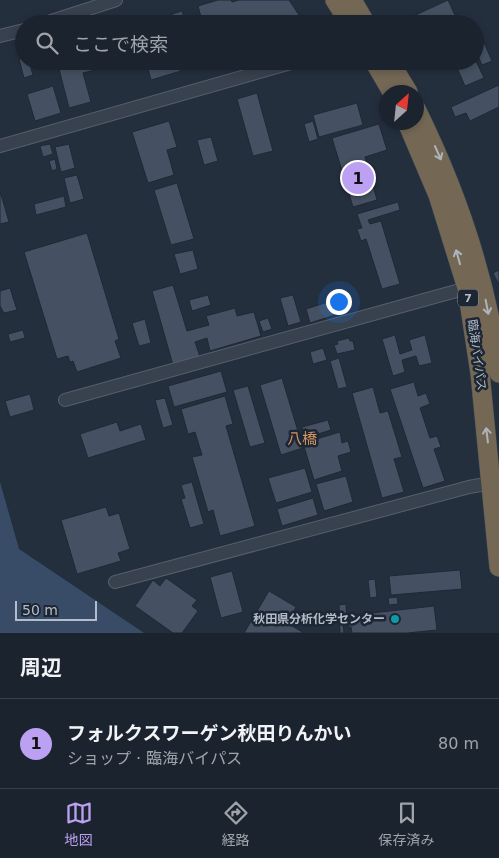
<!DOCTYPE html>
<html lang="ja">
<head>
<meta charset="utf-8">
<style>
  :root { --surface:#1b232e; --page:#242b36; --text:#f1f3f6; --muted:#a0a4aa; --line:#39404a; --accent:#bca0f2 }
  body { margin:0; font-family:"DejaVu Sans","Noto Sans JP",sans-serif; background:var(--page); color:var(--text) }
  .compass { position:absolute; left:379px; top:85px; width:45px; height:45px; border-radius:50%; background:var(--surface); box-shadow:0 2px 8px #0003; rotate:27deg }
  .scale { position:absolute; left:15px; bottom:12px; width:82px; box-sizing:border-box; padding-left:5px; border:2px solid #b4bcc9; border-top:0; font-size:14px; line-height:18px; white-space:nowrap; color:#b4bcc9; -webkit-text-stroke:4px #1d2633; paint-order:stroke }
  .you { position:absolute; left:338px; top:301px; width:18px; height:18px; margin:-12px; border:4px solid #fff; border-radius:50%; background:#1a73e8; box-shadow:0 0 0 8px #1a73e833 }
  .badge { display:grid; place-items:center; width:32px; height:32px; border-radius:50%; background:var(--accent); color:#111; font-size:16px; font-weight:700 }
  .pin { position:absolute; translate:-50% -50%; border:2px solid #fff; box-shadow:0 1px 5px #0006 }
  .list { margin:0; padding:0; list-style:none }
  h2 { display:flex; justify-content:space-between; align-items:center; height:65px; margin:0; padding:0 20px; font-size:21px }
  h2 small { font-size:16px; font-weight:400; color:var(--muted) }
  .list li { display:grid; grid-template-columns:32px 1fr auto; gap:15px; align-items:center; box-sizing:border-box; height:90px; padding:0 20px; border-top:1px solid var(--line) }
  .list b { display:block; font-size:19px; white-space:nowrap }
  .list p { margin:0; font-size:16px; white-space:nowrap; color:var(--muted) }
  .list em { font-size:16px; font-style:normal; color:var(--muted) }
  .icon { flex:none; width:28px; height:28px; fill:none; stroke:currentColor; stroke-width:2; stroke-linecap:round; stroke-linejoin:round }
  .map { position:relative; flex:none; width:499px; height:633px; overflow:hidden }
  .search { position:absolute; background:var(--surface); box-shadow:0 2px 8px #0003; left:15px; right:15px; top:15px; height:55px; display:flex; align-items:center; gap:12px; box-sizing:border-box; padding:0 18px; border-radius:28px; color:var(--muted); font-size:19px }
  .sheet { height:155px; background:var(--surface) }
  nav { display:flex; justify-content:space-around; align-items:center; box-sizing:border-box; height:70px; border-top:1px solid var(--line); background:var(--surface); font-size:14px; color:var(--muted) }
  nav a { display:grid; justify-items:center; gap:2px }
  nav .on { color:var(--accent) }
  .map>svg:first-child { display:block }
</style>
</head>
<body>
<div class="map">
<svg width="499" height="633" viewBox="0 0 499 633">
  <rect width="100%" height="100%" fill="#242f3e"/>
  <!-- water -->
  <path fill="#394c67" d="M0,482l19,67 125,84h-144z"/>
  <!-- building -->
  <path fill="#455162" stroke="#1f2835" d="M218,0h13l1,2 7,-2h50l16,24h-102l-5,-18z
    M448,0l11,24h-63z
    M182,11l4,13h-11l-3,-10z
    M165,18l2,6h-22z
    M482,38l10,23 -10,4 -7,-16v-8z
    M24,58v3h5l4,14 -9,3 -5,-19z
    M475,59l9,19 -19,8 -11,-25h21z
    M57,61h65l1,2 -40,10 8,29 -22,6z
    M146,61h32l3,10 -30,9z
    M499,85v22l-29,14 -4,-8 -11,4 -4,-10z
    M53,86l8,27 -26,8 -8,-27z
    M257,93l16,58 -20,5 -16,-57z
    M357,103l6,22 -44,12 -6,-22z
    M169,121l8,26 -10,3 7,25 -26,8 -16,-51z
    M313,121l5,18 -9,3 -5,-18z
    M379,124l8,26 -22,7 12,43 -24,7 -21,-69z
    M211,137l7,24 -14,4 -7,-25z
    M50,144l3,10 -10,3 -3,-11z
    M69,144l6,24 -14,4 -6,-25z
    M55,159l2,10 -5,2 -3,-10z
    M77,175l7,24 -14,4 -6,-25z
    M177,183l17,56 -23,6 -17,-55z
    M0,191l9,31 -9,2z
    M64,196l2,11 -30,8 -2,-11z
    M398,202l2,8 -32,10 2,4 11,-3 19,63 -18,5 -16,-50 -5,2 -4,-12 5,-1 -5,-14z
    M87,233l32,106 -4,2 6,17 -44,14 -4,-11 -3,1 -2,-6 -11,3 -33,-107z
    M193,250l5,19 -18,5 -6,-20z
    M499,270v15l-6,-12z
    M173,285l14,46 22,-6 -3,-9 29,-8 2,8 17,-4 7,24 -51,15 -3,-13 -12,4 5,15 -27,8 -21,-74z
    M10,288l7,22 -13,3 -4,-7v-15z
    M208,295l3,10 -19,6 -3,-11z
    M293,295l8,27 -13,4 -8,-28z
    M334,300l4,14 -28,9 -4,-14z
    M268,318l4,11 -9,3 -4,-11z
    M145,319l6,24 -12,3 -7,-23z
    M23,330l2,8 -15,4 -2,-8z
    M395,335l5,19 12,-4 -3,-10 16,-5 7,28 -13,3 -3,-10 -14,4 3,12 -12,4 -11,-37z
    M349,338l1,3h3l2,9 -18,4 -3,-9 4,-1 -1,-3z
    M323,348l4,12 -14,4 -3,-12z
    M339,358l8,29 -9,2 -8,-28z
    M221,371l6,21 -53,15 -6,-21z
    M282,378l21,70 -22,7 -21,-70z
    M414,382l4,14 8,-3 4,11 -10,4 10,30 7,-2 4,11 -7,2 11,32 -22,7 -33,-99z
    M248,386l17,57 -15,4 -17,-57z
    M373,387l7,26 8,-2 14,46 -8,2 10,33 -22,6 -30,-105z
    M30,394l4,16 -24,7 -5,-16z
    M225,396l8,28 -7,2 29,100 -35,10 -7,-26 -5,2 -16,-55 10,-2 -7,-23 -7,2 -7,-25z
    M165,398l8,27 -10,3 -8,-28z
    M328,420l3,10 -26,8 -3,-11z
    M117,422l3,9 21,-7 5,16 -58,18 -8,-24z
    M340,432l2,11 6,-2 3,11 -13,4 4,15 -28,9 -11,-37z
    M305,468l7,24 -36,11 -8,-25z
    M346,476l7,26 -29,9 -8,-27z
    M192,482l12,42 -14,4 -9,-29 4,-1 -4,-13z
    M313,498l5,17 -36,11 -5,-17z
    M106,507l3,9 10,-3 11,36 -12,4 3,8 -44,13 -16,-54z
    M460,570l2,19 -71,6 -2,-19z
    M232,571l11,41 -22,6 -11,-41z
    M166,578l31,22 -5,6 6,5 -16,22h-9l-38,-27 18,-26 7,6z
    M375,579l2,18 -7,1 -2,-18z
    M269,591l27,16 -9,16 17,10h-60z
    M397,597l1,7 -9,1 -1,-7z
    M346,604l1,20h-4l1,9h-4l-1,-28z
    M434,606l3,24 -30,3h-55l-1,-6h-2l-1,-3 7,-1 -1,-8z"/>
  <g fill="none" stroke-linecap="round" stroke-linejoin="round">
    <defs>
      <path id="minor" d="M42,24l74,-24
        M0,36l24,-6
        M0,146l298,-85
        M65,400l402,-112
        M115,582l354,-95 28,-5"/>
      <path id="highway" d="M335,0l15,24
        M352,0l14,24
        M374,61l18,31
        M389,61l19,31
        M416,109c41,83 71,172 83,264
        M407,122l31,73 29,93 13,85 19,194"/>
    </defs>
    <!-- minor casing -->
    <use href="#minor" stroke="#565f6c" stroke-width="14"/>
    <!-- highway casing -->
    <use href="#highway" stroke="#434c59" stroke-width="20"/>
    <!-- minor -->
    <use href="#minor" stroke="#38414e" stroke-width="12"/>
    <!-- highway -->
    <use href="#highway" stroke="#746855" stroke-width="19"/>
  </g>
  <!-- one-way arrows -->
  <defs><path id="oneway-shaft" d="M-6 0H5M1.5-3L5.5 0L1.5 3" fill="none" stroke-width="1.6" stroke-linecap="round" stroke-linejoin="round" transform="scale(1.25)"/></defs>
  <g stroke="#aeb4bd">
    <use href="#oneway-shaft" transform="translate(438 153) rotate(66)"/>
    <use href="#oneway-shaft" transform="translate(458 257) rotate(-106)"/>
    <use href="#oneway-shaft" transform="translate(487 307) rotate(79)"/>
    <use href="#oneway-shaft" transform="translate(487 435) rotate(-97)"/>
  </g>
  <!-- markers -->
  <circle fill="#0f9aa8" stroke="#1d2633" stroke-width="2" cx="395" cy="619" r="5"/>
  <g text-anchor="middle" stroke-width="5" stroke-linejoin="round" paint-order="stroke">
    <!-- shield labels -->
    <rect fill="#1d2633" stroke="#878f9c" stroke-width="1" x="458" y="289.5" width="20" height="17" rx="4"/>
    <g font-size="11" font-weight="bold" fill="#b4bcc9">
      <text x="468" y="302">7</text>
    </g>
    <!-- street labels -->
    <g font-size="12" fill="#b4bcc9" stroke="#1d2633">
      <text transform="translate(477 355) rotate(82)" y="4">臨海バイパス</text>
    </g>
    <!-- poi labels -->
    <g font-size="12" font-weight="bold" fill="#b4bcc9" stroke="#1d2633" text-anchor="end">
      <text x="385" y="623">秋田県分析化学センター</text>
    </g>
    <!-- quarter labels -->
    <g font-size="15" fill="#d59563" stroke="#1d2633">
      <text x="302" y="444">八橋</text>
    </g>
  </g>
</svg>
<svg class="compass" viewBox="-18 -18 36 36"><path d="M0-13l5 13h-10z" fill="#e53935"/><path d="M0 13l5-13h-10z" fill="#a0a4aa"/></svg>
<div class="scale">50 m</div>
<div class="you"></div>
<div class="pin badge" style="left:358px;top:178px">1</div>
<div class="search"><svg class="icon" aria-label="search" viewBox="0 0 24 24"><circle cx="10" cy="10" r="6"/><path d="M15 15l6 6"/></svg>ここで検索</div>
</div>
<section class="sheet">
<h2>周辺<small></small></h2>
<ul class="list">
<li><span class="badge">1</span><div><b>フォルクスワーゲン秋田りんかい</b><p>ショップ · 臨海バイパス</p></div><em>80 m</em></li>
</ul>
</section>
<nav>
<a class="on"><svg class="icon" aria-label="map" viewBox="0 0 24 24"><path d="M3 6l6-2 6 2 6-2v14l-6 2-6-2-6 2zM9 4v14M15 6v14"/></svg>地図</a>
<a><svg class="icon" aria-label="directions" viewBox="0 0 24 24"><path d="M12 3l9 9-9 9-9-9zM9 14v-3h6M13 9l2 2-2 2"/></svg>経路</a>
<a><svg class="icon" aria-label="saved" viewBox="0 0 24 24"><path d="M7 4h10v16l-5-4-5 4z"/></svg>保存済み</a>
</nav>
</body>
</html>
